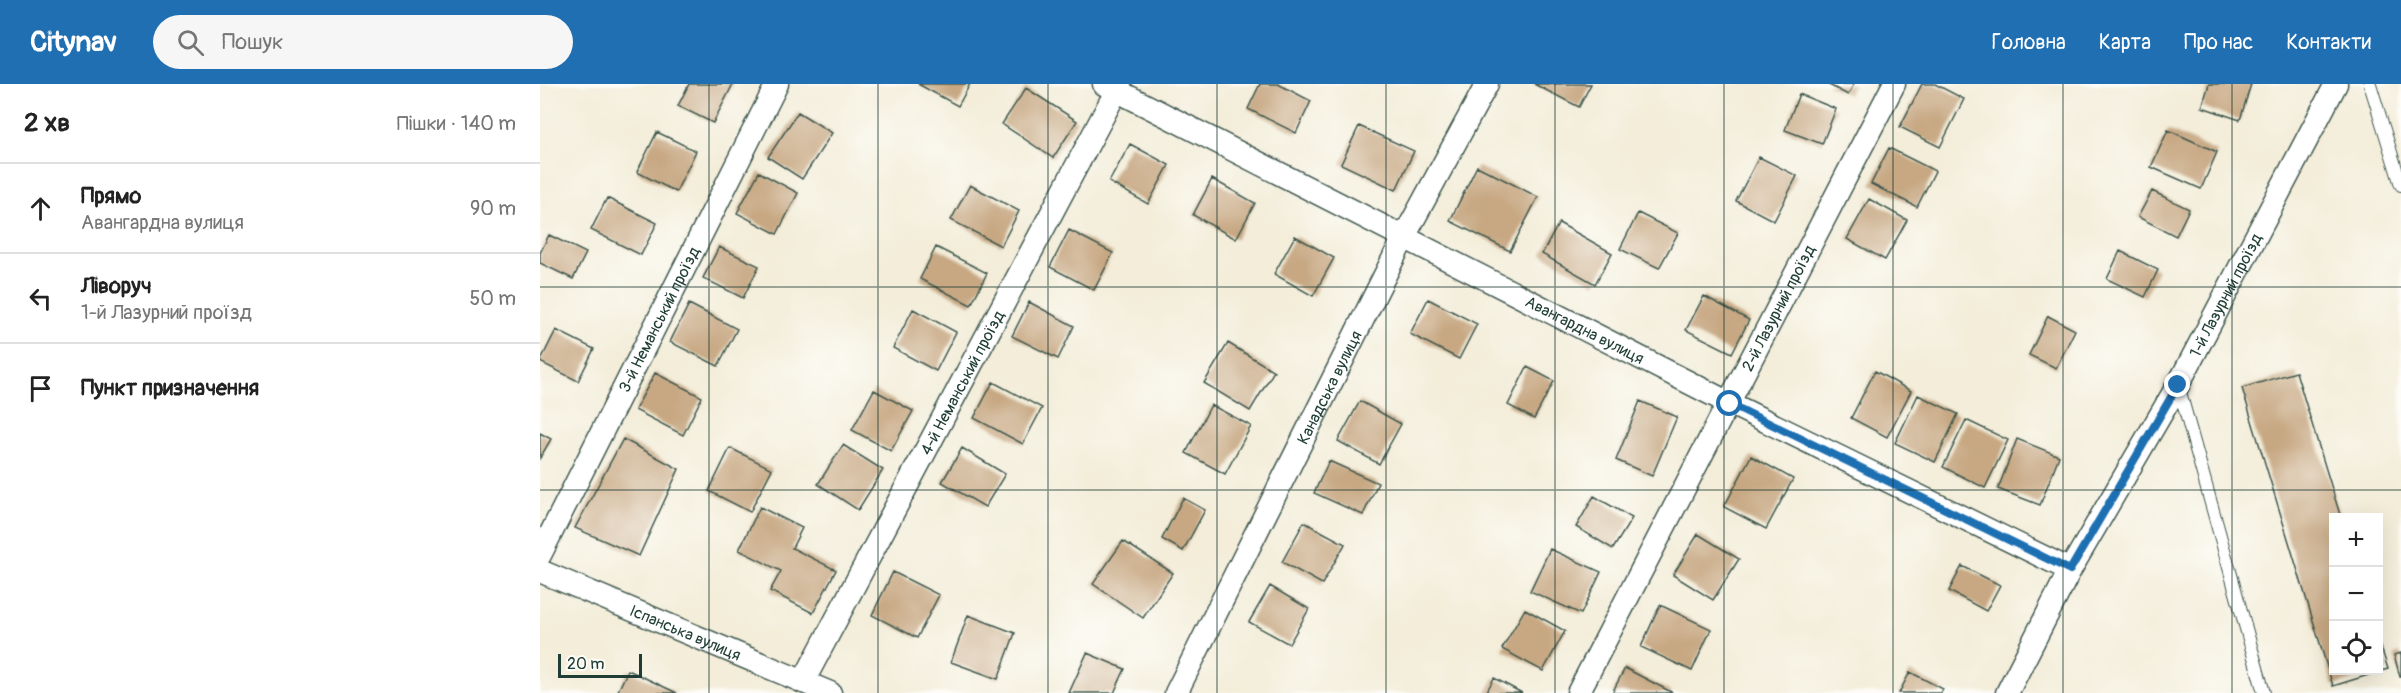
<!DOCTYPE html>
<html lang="uk">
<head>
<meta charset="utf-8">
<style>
  :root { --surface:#fff; --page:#f6f6f6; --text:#222; --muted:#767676; --line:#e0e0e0; --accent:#1f6fb2 }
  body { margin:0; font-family:Pangolin,sans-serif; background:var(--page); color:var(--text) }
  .controls { position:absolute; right:18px; bottom:18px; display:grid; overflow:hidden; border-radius:0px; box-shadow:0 6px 24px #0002 }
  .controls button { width:54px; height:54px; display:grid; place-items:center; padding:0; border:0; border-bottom:2px solid var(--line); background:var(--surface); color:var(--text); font:30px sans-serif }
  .scale { position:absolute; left:18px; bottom:15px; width:84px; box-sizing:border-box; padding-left:6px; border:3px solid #1f3d34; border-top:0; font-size:16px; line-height:21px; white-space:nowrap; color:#1f3d34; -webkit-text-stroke:4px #fdfcf7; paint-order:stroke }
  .stop { position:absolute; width:18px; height:18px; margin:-14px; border:4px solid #1f6fb2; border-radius:50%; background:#fff }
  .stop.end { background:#1f6fb2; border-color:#fff; box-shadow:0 2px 6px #0008 }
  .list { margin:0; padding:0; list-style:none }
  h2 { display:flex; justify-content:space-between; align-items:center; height:78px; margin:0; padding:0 24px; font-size:26px }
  h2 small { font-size:20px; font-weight:400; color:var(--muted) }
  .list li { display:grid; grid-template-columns:39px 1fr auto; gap:18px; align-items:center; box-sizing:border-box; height:90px; padding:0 24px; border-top:2px solid var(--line) }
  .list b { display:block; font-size:22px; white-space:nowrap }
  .list p { margin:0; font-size:20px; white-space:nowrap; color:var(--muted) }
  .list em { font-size:20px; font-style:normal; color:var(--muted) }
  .icon { flex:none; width:33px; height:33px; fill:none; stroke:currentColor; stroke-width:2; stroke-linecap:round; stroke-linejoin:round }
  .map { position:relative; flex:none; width:1861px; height:609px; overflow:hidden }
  header { display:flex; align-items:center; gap:36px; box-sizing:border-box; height:84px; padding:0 30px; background:var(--accent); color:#fff }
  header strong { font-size:28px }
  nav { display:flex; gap:33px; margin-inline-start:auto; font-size:21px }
  .search { width:420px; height:54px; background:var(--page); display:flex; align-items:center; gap:15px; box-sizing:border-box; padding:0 21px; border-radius:33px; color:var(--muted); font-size:22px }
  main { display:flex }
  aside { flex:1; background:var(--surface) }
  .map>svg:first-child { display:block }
</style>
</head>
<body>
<header>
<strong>Citynav</strong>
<div class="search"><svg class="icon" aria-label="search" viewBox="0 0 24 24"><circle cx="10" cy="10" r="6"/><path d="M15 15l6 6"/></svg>Пошук</div>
<nav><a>Головна</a><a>Карта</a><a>Про нас</a><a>Контакти</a></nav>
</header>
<main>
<aside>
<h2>2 хв<small>Пішки · 140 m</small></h2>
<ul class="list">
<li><svg class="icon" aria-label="ahead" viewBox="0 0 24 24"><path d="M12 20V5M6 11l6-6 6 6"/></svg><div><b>Прямо</b><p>Авангардна вулиця</p></div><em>90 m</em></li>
<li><svg class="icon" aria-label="left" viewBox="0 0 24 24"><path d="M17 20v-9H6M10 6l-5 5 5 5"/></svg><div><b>Ліворуч</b><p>1-й Лазурний проїзд</p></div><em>50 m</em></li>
<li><svg class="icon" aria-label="arrive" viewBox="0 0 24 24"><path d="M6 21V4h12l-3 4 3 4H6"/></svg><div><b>Пункт призначення</b></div></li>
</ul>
</aside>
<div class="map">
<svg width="1861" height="609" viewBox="0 0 1861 609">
  <rect width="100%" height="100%" fill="#fdfcf7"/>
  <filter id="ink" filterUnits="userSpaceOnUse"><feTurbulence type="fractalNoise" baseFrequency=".0167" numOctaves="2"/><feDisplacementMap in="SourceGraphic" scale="12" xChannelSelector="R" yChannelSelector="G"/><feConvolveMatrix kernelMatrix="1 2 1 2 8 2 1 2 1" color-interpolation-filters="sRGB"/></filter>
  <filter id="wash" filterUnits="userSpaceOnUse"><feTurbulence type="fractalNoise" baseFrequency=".008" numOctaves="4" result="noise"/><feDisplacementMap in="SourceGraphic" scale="24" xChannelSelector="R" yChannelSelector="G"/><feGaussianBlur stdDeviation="1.35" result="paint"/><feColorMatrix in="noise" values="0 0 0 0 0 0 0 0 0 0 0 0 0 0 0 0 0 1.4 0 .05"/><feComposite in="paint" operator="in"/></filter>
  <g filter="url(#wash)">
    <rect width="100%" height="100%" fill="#f3edd9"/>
    <g id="blocks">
      <!-- building -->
      <path fill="#c7a883" d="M149,0h44l-20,39 -35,-17z
        M378,0h52l-12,22z
        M720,0h18l33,17 -15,32 -48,-24z
        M994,0h57l-12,23z
        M1287,0h27l-6,11z
        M1382,0h13l29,15 -24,48 -40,-20z
        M1669,0h42l-11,36 -38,-13z
        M486,4l51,33 -24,37 -51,-34z
        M1259,10l37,15 -14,35 -37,-14z
        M258,28l34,21 -30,46 -34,-22z
        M819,42l55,25 -18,39 -55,-26z
        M1628,46l49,22 -16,37 -50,-22z
        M117,48l39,19 -20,41 -39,-20z
        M590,60l39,21 -21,39 -39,-22z
        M1349,64l46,23 -18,36 -46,-23z
        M1219,73l38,19 -23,45 -38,-20z
        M937,82l61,31 -28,54 -60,-30z
        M219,88l39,21 -21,41 -40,-21z
        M672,95l43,24 -19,36 -43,-24z
        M430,101l49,26 -18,35 -50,-26z
        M1612,107l37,18 -13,27 -38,-19z
        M67,114l50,25 -16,32 -50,-25z
        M1329,115l38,21 -22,40 -38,-21z
        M1098,129l40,20 -19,35 -39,-19z
        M1019,139l53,30 -17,31 -53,-30z
        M529,146l44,23 -19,37 -44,-23z
        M9,151l37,18 -13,26 -33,-16v-10z
        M755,152l39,22 -21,38 -39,-22z
        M179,163l40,19 -16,32 -40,-20z
        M396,163l51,26 -16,32 -51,-26z
        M1580,167l38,19 -13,27 -38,-18z
        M1164,212l45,24 -17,33 -46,-23z
        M888,215l49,25 -18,35 -49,-25z
        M489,218l45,24 -16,33 -46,-23z
        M149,220l48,25 -19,37 -48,-24z
        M373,225l43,23 -20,39 -43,-23z
        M1508,232l27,14 -19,38 -27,-13z
        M16,246l38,19 -16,32 -38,-19z
        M688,259l46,28 -24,40 -46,-28z
        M987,283l27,14 -20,38 -26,-14z
        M1335,287l36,20 -24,46 -36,-19z
        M1756,288l45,146h-7v152h44l1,-29 9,28 -55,17 -91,-298z
        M115,289l47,24 -19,38 -48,-25z
        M453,298l49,26 -19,36 -49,-26z
        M334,306l39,21 -22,40 -39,-21z
        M1378,311l40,19 -23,48 -40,-19z
        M820,317l41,23 -22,40 -41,-23z
        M1100,317l37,16 -25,59 -36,-16z
        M671,321l40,21 -26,48 -39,-21z
        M1426,336l42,20 -23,48 -42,-21z
        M0,349l11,6 -11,19z
        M83,355l56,30 -40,87 -64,-28z
        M1477,355l42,17 -19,49 -42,-16z
        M303,361l40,25 -25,40 -40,-26z
        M190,364l42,21 -22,43 -41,-21z
        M422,364l43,26 -20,33 -43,-25z
        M1211,372l42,23 -27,50 -42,-22z
        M789,377l49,22 -15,32 -49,-22z
        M1054,412l38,22 -19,31 -37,-22z
        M643,414l22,12 -22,41 -21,-12z
        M220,423l42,21 -10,20 44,22 -23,43 -43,-22 11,-20 -42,-21z
        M764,438l41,22 -23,40 -40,-22z
        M1158,450l41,25 -26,41 -40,-25z
        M583,457l50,32 -30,45 -50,-34z
        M1010,465l51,23 -20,42 -51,-23z
        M1422,482l38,19 -14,26 -37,-20z
        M353,488l46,23 -22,43 -45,-23z
        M730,502l39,23 -20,35 -40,-22z
        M1120,521l51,24 -19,42 -51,-24z
        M985,525l40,22 -22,40 -41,-22z
        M428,531l47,18 -17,46 -47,-17z
        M547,569l38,16 -11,24h-45z
        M1861,569v24h-1l-6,-22z
        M1085,584l48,25h-61z
        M88,586l49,23h-60z
        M1370,588l33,17 -2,4h-42z
        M954,594l28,15h-36z"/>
    </g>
  </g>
  <g filter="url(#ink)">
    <use href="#blocks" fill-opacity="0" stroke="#3f574d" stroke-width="1.5"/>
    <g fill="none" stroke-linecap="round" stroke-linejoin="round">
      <defs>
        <path id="service" d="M1830,0l31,101
          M1638,301l86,308"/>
        <g id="minor">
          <path id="s1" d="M564,0l625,319 341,167"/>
          <path id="s2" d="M0,471l237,-471"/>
          <path id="s3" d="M0,487l290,122"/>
          <path id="s4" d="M263,598l317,-598"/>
          <path id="s5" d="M636,609l228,-456 83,-153"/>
          <path id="s6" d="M1038,609l316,-609"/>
          <path id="s7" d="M1467,609l63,-123 108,-185 158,-301"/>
        </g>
      </defs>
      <!-- service casing -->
      <use href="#service" stroke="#3f574d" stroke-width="14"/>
      <!-- minor casing -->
      <use href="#minor" stroke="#3f574d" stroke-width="25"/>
      <!-- service -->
      <use href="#service" stroke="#fff" stroke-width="12"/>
      <!-- minor -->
      <use href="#minor" stroke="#fff" stroke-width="22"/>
    </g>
  </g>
  <g fill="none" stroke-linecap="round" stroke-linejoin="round" filter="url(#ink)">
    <!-- route -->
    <path stroke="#1f6fb2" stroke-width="8" d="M1190,320l340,166 108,-185"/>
  </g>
  <!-- grid -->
  <path fill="none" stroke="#1f3d34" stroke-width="1.5" stroke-opacity="0.55" d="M169,0v609M338,0v609M508,0v609M677,0v609M846,0v609M1015,0v609M1184,0v609M1353,0v609M1523,0v609M1692,0v609M0,203h1861M0,406h1861"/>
  <g text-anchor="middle" stroke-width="5" stroke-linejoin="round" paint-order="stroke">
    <!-- street labels -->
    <g font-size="16" fill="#1f3d34" stroke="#fdfcf7">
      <text dy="6" stroke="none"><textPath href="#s7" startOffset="454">1-й Лазурний проїзд</textPath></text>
      <text dy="6" stroke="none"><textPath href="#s6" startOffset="434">2-й Лазурний проїзд</textPath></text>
      <text dy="6" stroke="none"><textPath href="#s2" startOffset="264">3-й Неманський проїзд</textPath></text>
      <text dy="6" stroke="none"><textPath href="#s1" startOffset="540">Авангардна вулиця</textPath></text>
      <text dy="6" stroke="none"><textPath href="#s4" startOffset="339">4-й Неманський проїзд</textPath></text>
      <text dy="6" stroke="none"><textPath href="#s5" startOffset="342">Канадська вулиця</textPath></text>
      <text dy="6" stroke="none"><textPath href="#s3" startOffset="158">Іспанська вулиця</textPath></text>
    </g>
  </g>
</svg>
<div class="controls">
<button>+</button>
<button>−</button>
<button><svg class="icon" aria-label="locate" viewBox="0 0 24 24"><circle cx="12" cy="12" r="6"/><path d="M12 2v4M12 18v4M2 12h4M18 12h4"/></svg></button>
</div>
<div class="scale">20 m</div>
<div class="stop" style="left:1190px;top:320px"></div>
<div class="stop end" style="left:1638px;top:301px"></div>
</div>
</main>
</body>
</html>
